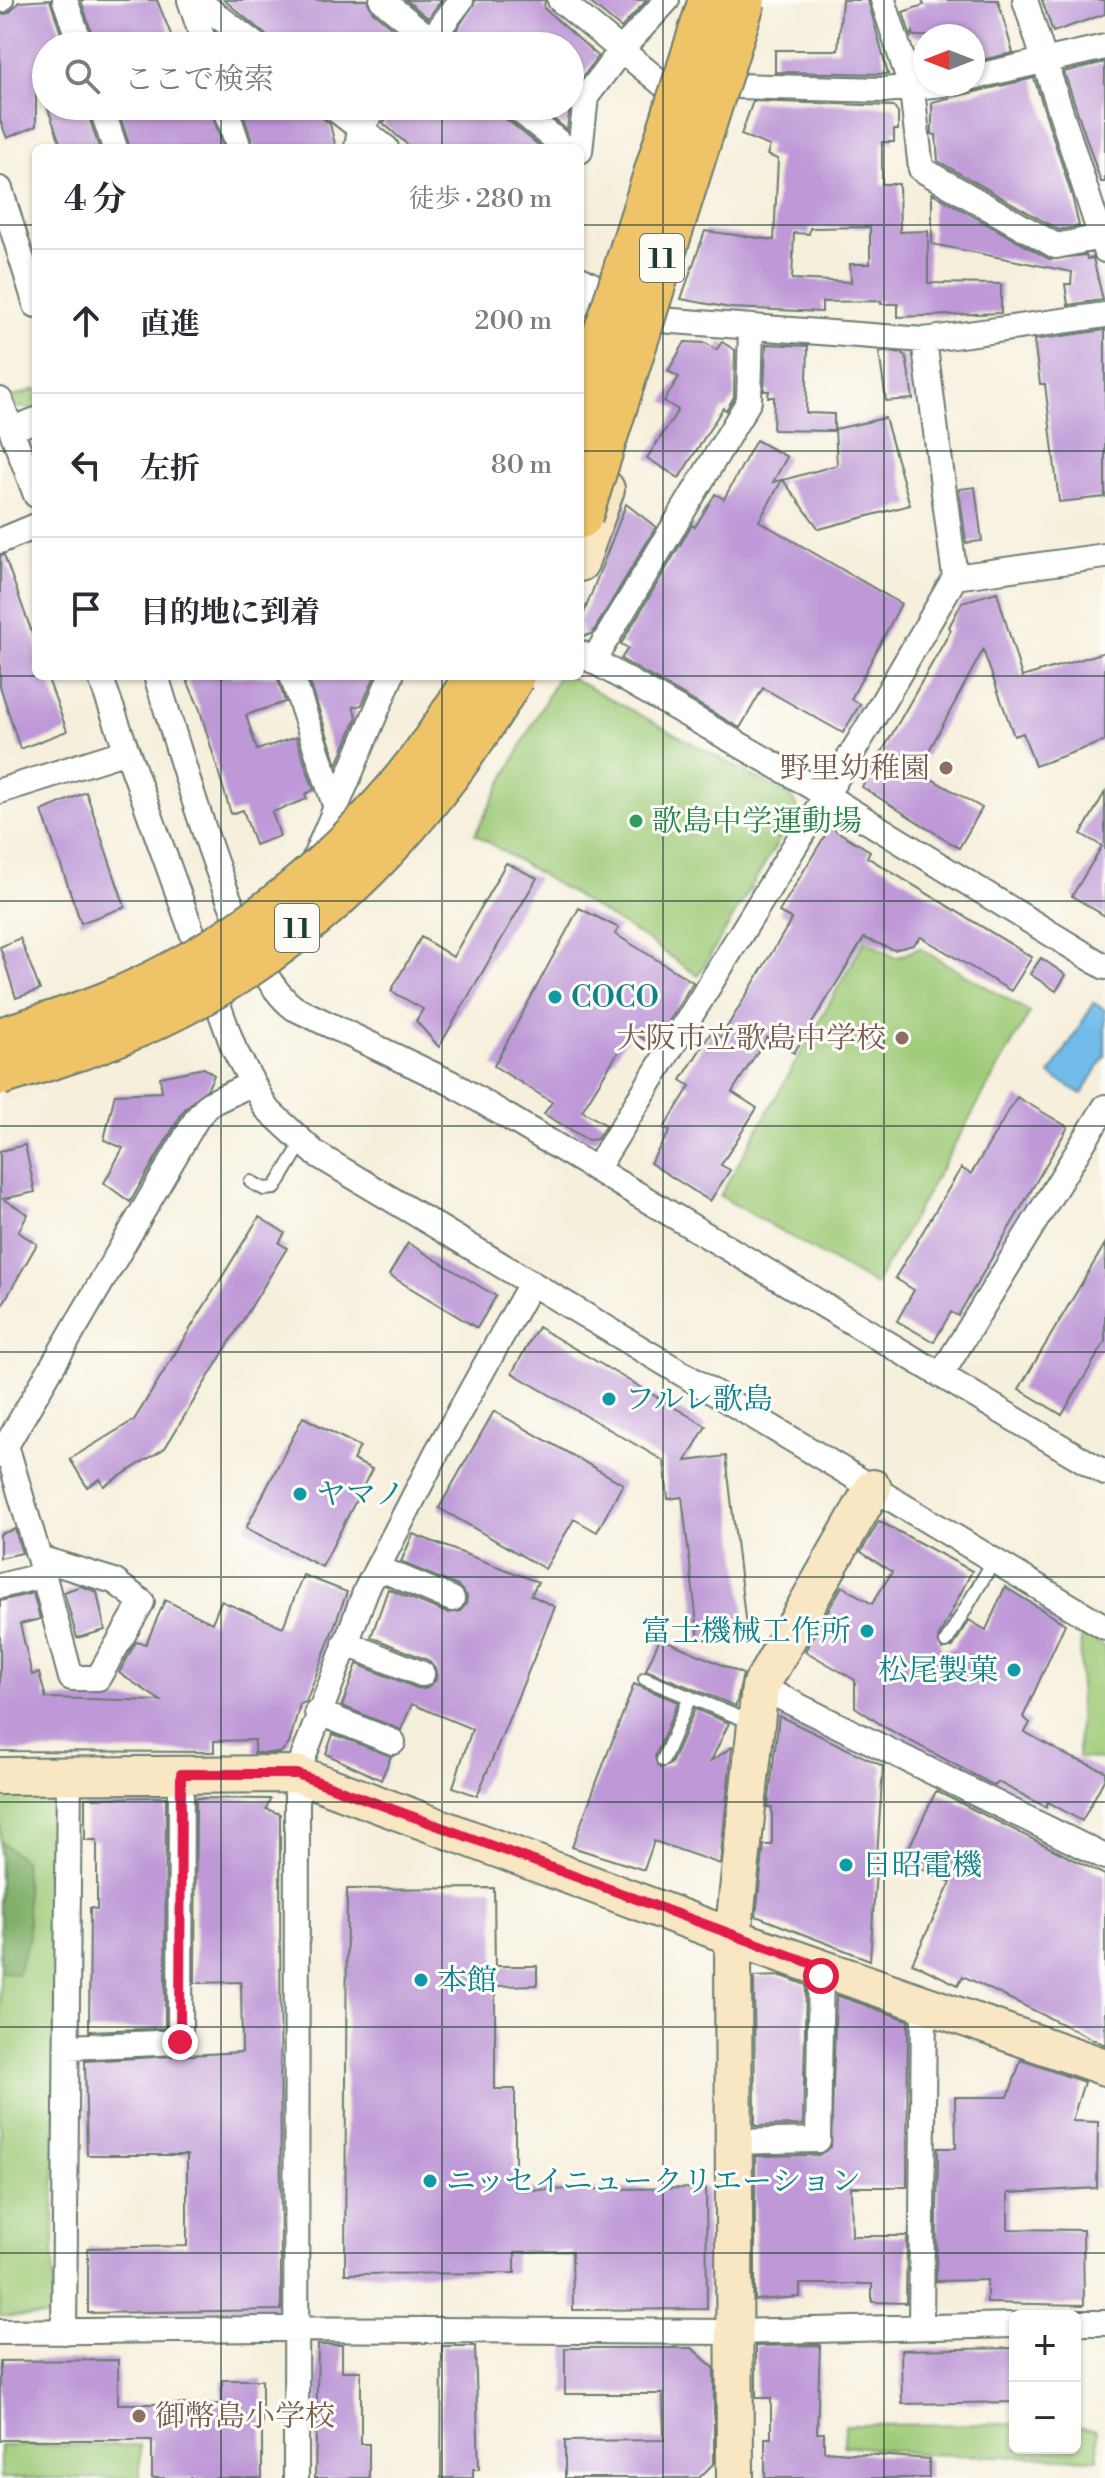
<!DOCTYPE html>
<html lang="ja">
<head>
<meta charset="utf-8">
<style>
  :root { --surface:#fff; --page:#f2f2f3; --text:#2b2b33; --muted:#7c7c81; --line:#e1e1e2 }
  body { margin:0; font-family:"Libre Bodoni","Noto Serif JP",serif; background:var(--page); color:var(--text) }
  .controls { position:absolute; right:24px; bottom:24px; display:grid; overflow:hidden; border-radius:12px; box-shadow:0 2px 6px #0004 }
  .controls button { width:72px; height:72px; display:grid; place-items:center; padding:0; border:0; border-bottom:2px solid var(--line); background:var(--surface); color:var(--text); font:40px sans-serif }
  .compass { position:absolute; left:913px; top:24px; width:72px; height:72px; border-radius:50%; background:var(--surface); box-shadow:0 2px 6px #0004; rotate:270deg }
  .stop { position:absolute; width:24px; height:24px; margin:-18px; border:6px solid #e11d48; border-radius:50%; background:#fff }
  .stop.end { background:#e11d48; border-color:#fff; box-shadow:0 2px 8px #0008 }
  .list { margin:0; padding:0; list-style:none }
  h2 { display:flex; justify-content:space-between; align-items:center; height:104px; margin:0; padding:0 32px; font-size:34px }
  h2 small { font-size:26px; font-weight:400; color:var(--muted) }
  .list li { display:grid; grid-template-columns:52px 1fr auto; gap:24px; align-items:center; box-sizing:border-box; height:144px; padding:0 32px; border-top:2px solid var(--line) }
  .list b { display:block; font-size:30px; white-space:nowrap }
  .list em { font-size:26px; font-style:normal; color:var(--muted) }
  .icon { flex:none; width:44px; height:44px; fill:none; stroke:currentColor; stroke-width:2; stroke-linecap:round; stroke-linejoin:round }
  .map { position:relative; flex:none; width:1105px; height:2478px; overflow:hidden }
  .search { position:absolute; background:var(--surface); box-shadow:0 2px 6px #0004; left:32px; top:32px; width:552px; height:88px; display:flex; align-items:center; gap:20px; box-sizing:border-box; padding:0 28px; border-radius:44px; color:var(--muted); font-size:30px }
  .panel { position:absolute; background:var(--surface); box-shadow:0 2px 6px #0004; left:32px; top:144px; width:552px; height:536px; border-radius:12px }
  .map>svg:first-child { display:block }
</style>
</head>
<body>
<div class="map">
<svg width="1105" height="2478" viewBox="0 0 1105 2478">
  <rect width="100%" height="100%" fill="#fdfcf7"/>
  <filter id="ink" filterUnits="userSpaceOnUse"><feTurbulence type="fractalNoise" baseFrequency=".0125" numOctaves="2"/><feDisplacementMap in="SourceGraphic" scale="16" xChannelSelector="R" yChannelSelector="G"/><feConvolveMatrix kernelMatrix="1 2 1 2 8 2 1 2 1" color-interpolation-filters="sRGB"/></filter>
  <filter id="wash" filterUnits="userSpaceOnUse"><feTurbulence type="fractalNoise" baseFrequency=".006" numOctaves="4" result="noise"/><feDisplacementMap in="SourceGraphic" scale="32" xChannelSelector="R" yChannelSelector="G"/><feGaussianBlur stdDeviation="1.8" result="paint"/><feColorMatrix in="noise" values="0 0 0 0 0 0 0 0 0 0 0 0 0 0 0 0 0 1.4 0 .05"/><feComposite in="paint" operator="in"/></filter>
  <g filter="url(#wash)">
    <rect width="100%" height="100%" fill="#f6efdc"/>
    <!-- green -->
    <path fill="#9fcb78" stroke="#5f8456" stroke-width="2" d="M36,389v20l-22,-2 -7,-8z
      M558,676h10l222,120 8,12 -100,168 -54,-38 -169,-104z
      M865,940l31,18 23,-10 111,64 -155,273 -155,-89z
      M1081,1632l24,15v112l-27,-1z
      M50,1794l9,10 -6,513 -53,-1v-521z
      M1015,2424v24h60v-21l22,3 1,29 -172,-5 -82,-9 1,-20z
      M140,2445v33h-140v-32z"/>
    <!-- forest -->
    <path fill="#7faf68" stroke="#4f764e" stroke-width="2" d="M0,1842l24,18 5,76 -12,38 -17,-3z"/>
    <!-- water -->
    <path fill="#71bbea" stroke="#487c8f" stroke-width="2" d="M1094,1003l11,7v46l-23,38 -32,-19z"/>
    <g id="blocks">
      <!-- building -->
      <path fill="#be98d7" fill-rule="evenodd" d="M50,0l15,46h-19v52l-10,-21v49l-29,12 -7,-18v-105l9,-2 10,-11z
        M81,0h76l17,42 -10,4h-68z
        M224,0h143l6,12 38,31 -2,3h-130z
        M406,0h36l-14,18z
        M476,0h69l-1,8 54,48 -28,39v-49h-109l-9,-9z
        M587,0h60l-26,28z
        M842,0h26l20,74 -113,-2v-22h63z
        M922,0h76l15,53 -40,9v-26h-59l-1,-4 -2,5 -8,-25 21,-7z
        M1042,0h63v14l-52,18z
        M1105,62v120h-4l-37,-110z
        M1034,78l38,118 7,30 -20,4 -121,-69 -2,-26 -4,-1v-32z
        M753,101l140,5 5,7v17h-4v12h-12v42h17l1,48 28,-1v52l73,1v29l-103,4v-13h-17v-3l-59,1v10l-92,-4 -49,-9 24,-68 69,9 4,-81 -11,-4 3,-9 -29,-11zM870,227v37h-20l1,18 -59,-3 2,-46 15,1 1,-6z
        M47,106h34l3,9 4,-1 11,34h-37z
        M192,106l4,10 15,-6 12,38h-93l-13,-41z
        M241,106h66l23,18 6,24h-82z
        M396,106h25l8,8 7,-8h63l6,12 37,30h-131l-28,-25z
        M538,106h32l-3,24z
        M932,193l117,66 37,-4 1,4 6,-1 10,42 -35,5 -3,-21h6l1,-12 -140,-28z
        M1105,330v167l-46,5 -14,-118h-5l-6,-44z
        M685,342l21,1 10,7 6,-8 13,8 -1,47 -8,13 -3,-2 -44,70 -32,-20 31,-48 -14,-9 15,-24 -11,-6z
        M766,344l42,2 -2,67 28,1v17l-61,-1 1,-33h-6l1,-6h-5z
        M879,352l23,1 4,4 7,42 -27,2z
        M885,418l25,87 -91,24 -36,-49 54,-15 -2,-36z
        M756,440l31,17 -14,25 9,-2 -23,41 142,83 -50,95 9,5 -17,29 -80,-45 -23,40 -119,-69 7,-11 -7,-4 71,-119 3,2 20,-33 9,5z
        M975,487l7,54 -16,2 -7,-54z
        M626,504l30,23 -64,107 -9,2 -3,-13z
        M4,555l32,89v32h11l20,55 -47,18 -20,-63v-130z
        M997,592l25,85 83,-25v89l-70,25 -12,-33 -9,3 -31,-86 -65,121 64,37 -23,40 -97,-61 89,-157 -2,-3 13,-25z
        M185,676h92l8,26 -39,13 11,35 39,-13 18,53 -9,4 2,5 -35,13 8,24 -25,9 -12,-35 -12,4 -32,-107z
        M308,676h67l-13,29 -9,2 4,10 -20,48z
        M86,792l39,115 -44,16 -39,-112z
        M1105,792v124l-33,-20 30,-50 -21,-12z
        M830,827l40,24 -3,6 165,100 -21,34 -90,-54 -8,8 -19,5 -30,-12 -70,115 -27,-16 -35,55 25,16 -36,57 9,5 -20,31 -60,-38 20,-32 -6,-3 26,-42 -9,-6 31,-49 9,6 71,-118 -13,-7z
        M506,863l31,15 -98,169 -23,-26 7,-12 -32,-18 30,-54 32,20z
        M579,908l40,20 -4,6 78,48 -39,64 -23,-15 -49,80 24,14 -9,14 -9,1 -44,-26 8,-12 -58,-36z
        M20,938l20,52 -24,8 -16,-51z
        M1041,958l25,17 -10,16 -26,-17z
        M204,1068l10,7 -6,13 -24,22 -54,92 -26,-19 19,-35 -19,-8 11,-46 47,-2 -2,-15z
        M1017,1097l51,30 -110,189 -7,-4 -17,30 -37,-21 17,-31 -19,-12 66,-110 10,6z
        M25,1145l10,47 -32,7 25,15 -10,18 19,12 -37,65v-158z
        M259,1217l26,16 -6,10 8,5 -122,200 -61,38 -4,-7 -13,8 -17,-28 64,-39z
        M408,1243l88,53 -19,32 -88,-53z
        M1105,1244v98l-43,73 -43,-26z
        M538,1327l168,99 -20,35 40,-5 21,179 -48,5 -17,-143 -14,2 -4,-38 -152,-88z
        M494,1411l129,73 -26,48 -23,-13 -29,50 -106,-61z
        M303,1417l57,30 -7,13 19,9 -50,98 -76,-39z
        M879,1521l93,50 -34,67 4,12 11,-3 16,-27 17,10 19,-43 60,37 -42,93 7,6 -5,9 43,24 37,15v7l-23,43 -34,-19 -2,5 -48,-25 -3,4 -109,-58 -31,-21v-27l-50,-29 37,-65 30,18 20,-32 -31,-20z
        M15,1529l7,24 -22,5v-24z
        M413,1534l125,48 -7,13 24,12 -78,189 -24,-9 19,-58 -60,-25 -11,26 -59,-24 15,-42 60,24 8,1 11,-9 1,-9 -9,-11 -57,-23 17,-48 59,24 13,-2 6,-7 1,-8 -9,-10 -57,-24z
        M303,1575l44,17 -41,110 -6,2 -11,40 -9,9h-26l1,-13 -41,1v11l-214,-1v-150l33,-8 7,26 -20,5 12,51 7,-2 7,25 115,3 -42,-28 17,-31 10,2 19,-44 47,23 9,-22 62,26z
        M81,1586l16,6 8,38 -28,8 -13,-46z
        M660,1638l83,36 -7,32 -90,-36z
        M634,1684l44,18 -23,55 5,11 11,-4 24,-55 34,14 -18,38 21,-14 -12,117 -66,-23 -10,29 -72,-23z
        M779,1716l104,50 -13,194 -114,-44 8,-71h8v-37l-4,-1z
        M333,1734l58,22 -10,24 -55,-26z
        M936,1791l169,84v170l-142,-69 -5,9 -46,-22 39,-81 -48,-22z
        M166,1797l-1,231 -76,3 1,-123 7,1v-69h-12v-42z
        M196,1798l74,1 -4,10 14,5 1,496 -193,3v-65l99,-2v-91h-100l-2,-94 157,-9 -1,-70 -46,1z
        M494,1888l1,78h42v19l-42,1v103h20v101l191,-2 1,121 -134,1 -1,-59 -57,1v21l-170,1 2,-385z
        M782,1976l24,9 -3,140 -48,1 -1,-149z
        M836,1995l72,25 -1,167h-56l1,49h55l-1,67 -34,-1v-18h-72v13l-45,3v-144l63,-1 13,-8z
        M1021,2060l63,22 -12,39 26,1 -1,66 -89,5v36l75,1 1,75 -97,-2v-23l-51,1 2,-133h18l-1,-51h53z
        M318,2345h24v26h19v73h8v34h-54z
        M820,2345l-3,88h7v18l105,8v19h-164v-40h6v-40h-15v-52z
        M442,2346h33l4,123h-6v9h-32z
        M565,2348h127l22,20v95l-15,15h-134v-37l99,-1 -1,-46h-98z
        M1015,2348v54l-113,2 -1,-54z
        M118,2360v44h104v-24h40v98h-110v-38h-152v-79z"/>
    </g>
  </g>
  <g filter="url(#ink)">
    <use href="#blocks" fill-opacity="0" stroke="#6a7b6f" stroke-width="2"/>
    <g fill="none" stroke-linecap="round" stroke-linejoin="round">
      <defs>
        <path id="lane" d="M251,1182l13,7 11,-1 27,-45
          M946,1642l48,-82
          M645,1679l108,44
          M663,1760l27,-63"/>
        <path id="street" d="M0,0h1
          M65,0l16,46
          M190,0l15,46
          M197,0l60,46
          M382,0l57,46
          M560,0l105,86 23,13
          M883,0l29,90 9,79 135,77 45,-9
          M1025,0l80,250
          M426,46l35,-46
          M973,77l132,-30
          M735,86l149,4 59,-6
          M101,106l14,42
          M225,106l14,42
          M331,106l55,42
          M514,106l52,42
          M357,148l3,-20 17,-22
          M580,151l6,-54 36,-48 45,-49
          M0,189l36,116
          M580,279l80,41 264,20 181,-25
          M580,308l15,-21
          M0,400l36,95
          M12,429l24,-9
          M0,541l36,-15
          M955,577l150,-21
          M580,653l214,123 311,191
          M593,661l156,-260 2,-74
          M100,676l134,373 32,59 50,46 789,473
          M156,676c25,76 79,289 138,332l157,75 654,390
          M292,676l45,135
          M0,791l127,-40
          M313,862l78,-186
          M597,1168l277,-451 81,-140 -31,-237
          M941,1375l164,-268
          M6,1445l33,113 75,23 28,21 -44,76h-27l-32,-120
          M0,1456l197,-338 12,-14 42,-20
          M378,1568l74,31
          M0,1586l44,-11
          M345,1643l77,31
          M760,1687l345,170
          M317,1712l76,30
          M68,2047l112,-5 1,-268
          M733,2142l85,-2 3,-173
          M1075,2323h30
          M921,2327l3,-324
          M0,2332l266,-3 468,3 281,-7
          M64,2332l5,-558
          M296,2478l1,-704 69,-184 71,-138 93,-167"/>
        <path id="secondary" d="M580,563l26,-74
          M0,1776l297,-2 436,163 372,130
          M735,2478l-2,-541 27,-250 113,-199"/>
      </defs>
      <!-- lane casing -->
      <use href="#lane" stroke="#6a7b6f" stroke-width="16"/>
      <!-- street casing -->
      <use href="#street" stroke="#6a7b6f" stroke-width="28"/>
      <!-- secondary casing -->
      <use href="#secondary" stroke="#6a7b6f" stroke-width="40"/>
      <!-- lane -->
      <use href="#lane" stroke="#fff" stroke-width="12"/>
      <!-- street -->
      <use href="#street" stroke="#fff" stroke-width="24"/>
      <!-- secondary -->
      <use href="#secondary" stroke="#f9e7c3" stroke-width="36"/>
      <defs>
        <path id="highway-bridge" d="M580,415l131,-415
          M580,516l163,-516
          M0,1040c37,-12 74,-22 110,-37 152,-62 286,-184 366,-327
          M0,1073c60,-18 120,-37 176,-66 144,-74 255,-193 336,-331"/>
      </defs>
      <!-- highway-bridge casing -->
      <use href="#highway-bridge" stroke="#6a7b6f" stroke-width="48" stroke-linecap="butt"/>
      <!-- highway-bridge -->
      <use href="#highway-bridge" stroke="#efc469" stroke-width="44"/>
    </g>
  </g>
  <g fill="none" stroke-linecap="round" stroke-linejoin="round" filter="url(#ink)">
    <!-- route -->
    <path stroke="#e11d48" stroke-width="10" d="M180,2042l1,-268h116l524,193v9"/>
  </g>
  <!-- grid -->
  <path fill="none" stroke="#1f3d34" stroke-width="2" stroke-opacity="0.55" d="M221,0v46M442,0v46M663,0v2478M884,0v2478M221,106v42M442,106v42M0,225h36M580,225h525M0,451h36M580,451h525M0,676h36M221,676v1802M442,676v1802M580,676h525M0,901h1105M0,1126h1105M0,1352h1105M0,1577h1105M0,1802h1105M0,2027h1105M0,2253h1105"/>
  <!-- markers -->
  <g fill="#8d6e63" stroke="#fdfcf7" stroke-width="3">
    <circle cx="946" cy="768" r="8"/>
    <circle cx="902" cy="1038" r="8"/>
    <circle cx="139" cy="2416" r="8"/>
  </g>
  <circle fill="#2e9e5b" stroke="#fdfcf7" stroke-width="3" cx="636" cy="821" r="8"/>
  <g fill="#0f9aa8" stroke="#fdfcf7" stroke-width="3">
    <circle cx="555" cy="997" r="8"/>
    <circle cx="609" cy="1399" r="8"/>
    <circle cx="300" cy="1494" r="8"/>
    <circle cx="867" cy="1631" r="8"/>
    <circle cx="1014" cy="1670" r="8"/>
    <circle cx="846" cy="1865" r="8"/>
    <circle cx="421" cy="1980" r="8"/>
    <circle cx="430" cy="2181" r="8"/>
  </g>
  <g text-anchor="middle" stroke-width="6" stroke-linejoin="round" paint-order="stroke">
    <!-- shield labels -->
    <g fill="#fdfcf7" stroke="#62766e" stroke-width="2">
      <rect x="640" y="234" width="44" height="48" rx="6"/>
      <rect x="275" y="904" width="44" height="48" rx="6"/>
    </g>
    <g font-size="28" font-weight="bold" fill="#1f3d34">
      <text x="662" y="268">11</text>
      <text x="297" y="938">11</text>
    </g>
    <!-- education labels -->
    <g font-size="30" fill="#785e54" stroke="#fdfcf7" text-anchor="end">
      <text x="930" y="778">野里幼稚園</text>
      <text x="886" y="1048">大阪市立歌島中学校</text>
      <text x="155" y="2426" text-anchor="start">御幣島小学校</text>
    </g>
    <!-- leisure labels -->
    <g font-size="30" fill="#27864d" stroke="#fdfcf7" text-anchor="start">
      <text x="652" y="831">歌島中学運動場</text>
    </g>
    <!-- culture labels -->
    <g font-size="30" fill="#0d838f" stroke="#fdfcf7" text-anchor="start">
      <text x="571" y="1007">COCO</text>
      <text x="625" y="1409">フルレ歌島</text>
      <text x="316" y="1504">ヤマノ</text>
      <text x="851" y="1641" text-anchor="end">富士機械工作所</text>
      <text x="998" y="1680" text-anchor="end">松尾製菓</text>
      <text x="862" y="1875">日昭電機</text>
      <text x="437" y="1990">本館</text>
      <text x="446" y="2191">ニッセイニュークリエーション</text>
    </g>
  </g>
</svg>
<div class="controls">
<button>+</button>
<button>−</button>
</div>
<svg class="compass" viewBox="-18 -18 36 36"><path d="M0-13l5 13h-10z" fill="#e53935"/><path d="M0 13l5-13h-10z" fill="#7c7c81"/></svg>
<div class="stop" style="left:821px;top:1976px"></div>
<div class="stop end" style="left:180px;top:2042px"></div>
<div class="search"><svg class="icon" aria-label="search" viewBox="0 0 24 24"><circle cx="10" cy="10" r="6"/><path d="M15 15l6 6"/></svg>ここで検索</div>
<section class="panel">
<h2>4 分<small>徒歩 · 280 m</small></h2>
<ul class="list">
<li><svg class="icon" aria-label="ahead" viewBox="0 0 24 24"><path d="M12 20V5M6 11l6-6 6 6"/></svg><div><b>直進</b></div><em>200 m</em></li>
<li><svg class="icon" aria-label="left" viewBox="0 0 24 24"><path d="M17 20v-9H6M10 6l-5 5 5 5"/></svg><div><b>左折</b></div><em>80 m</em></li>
<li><svg class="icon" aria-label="arrive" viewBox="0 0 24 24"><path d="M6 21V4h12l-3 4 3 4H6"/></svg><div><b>目的地に到着</b></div></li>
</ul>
</section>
</div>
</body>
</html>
